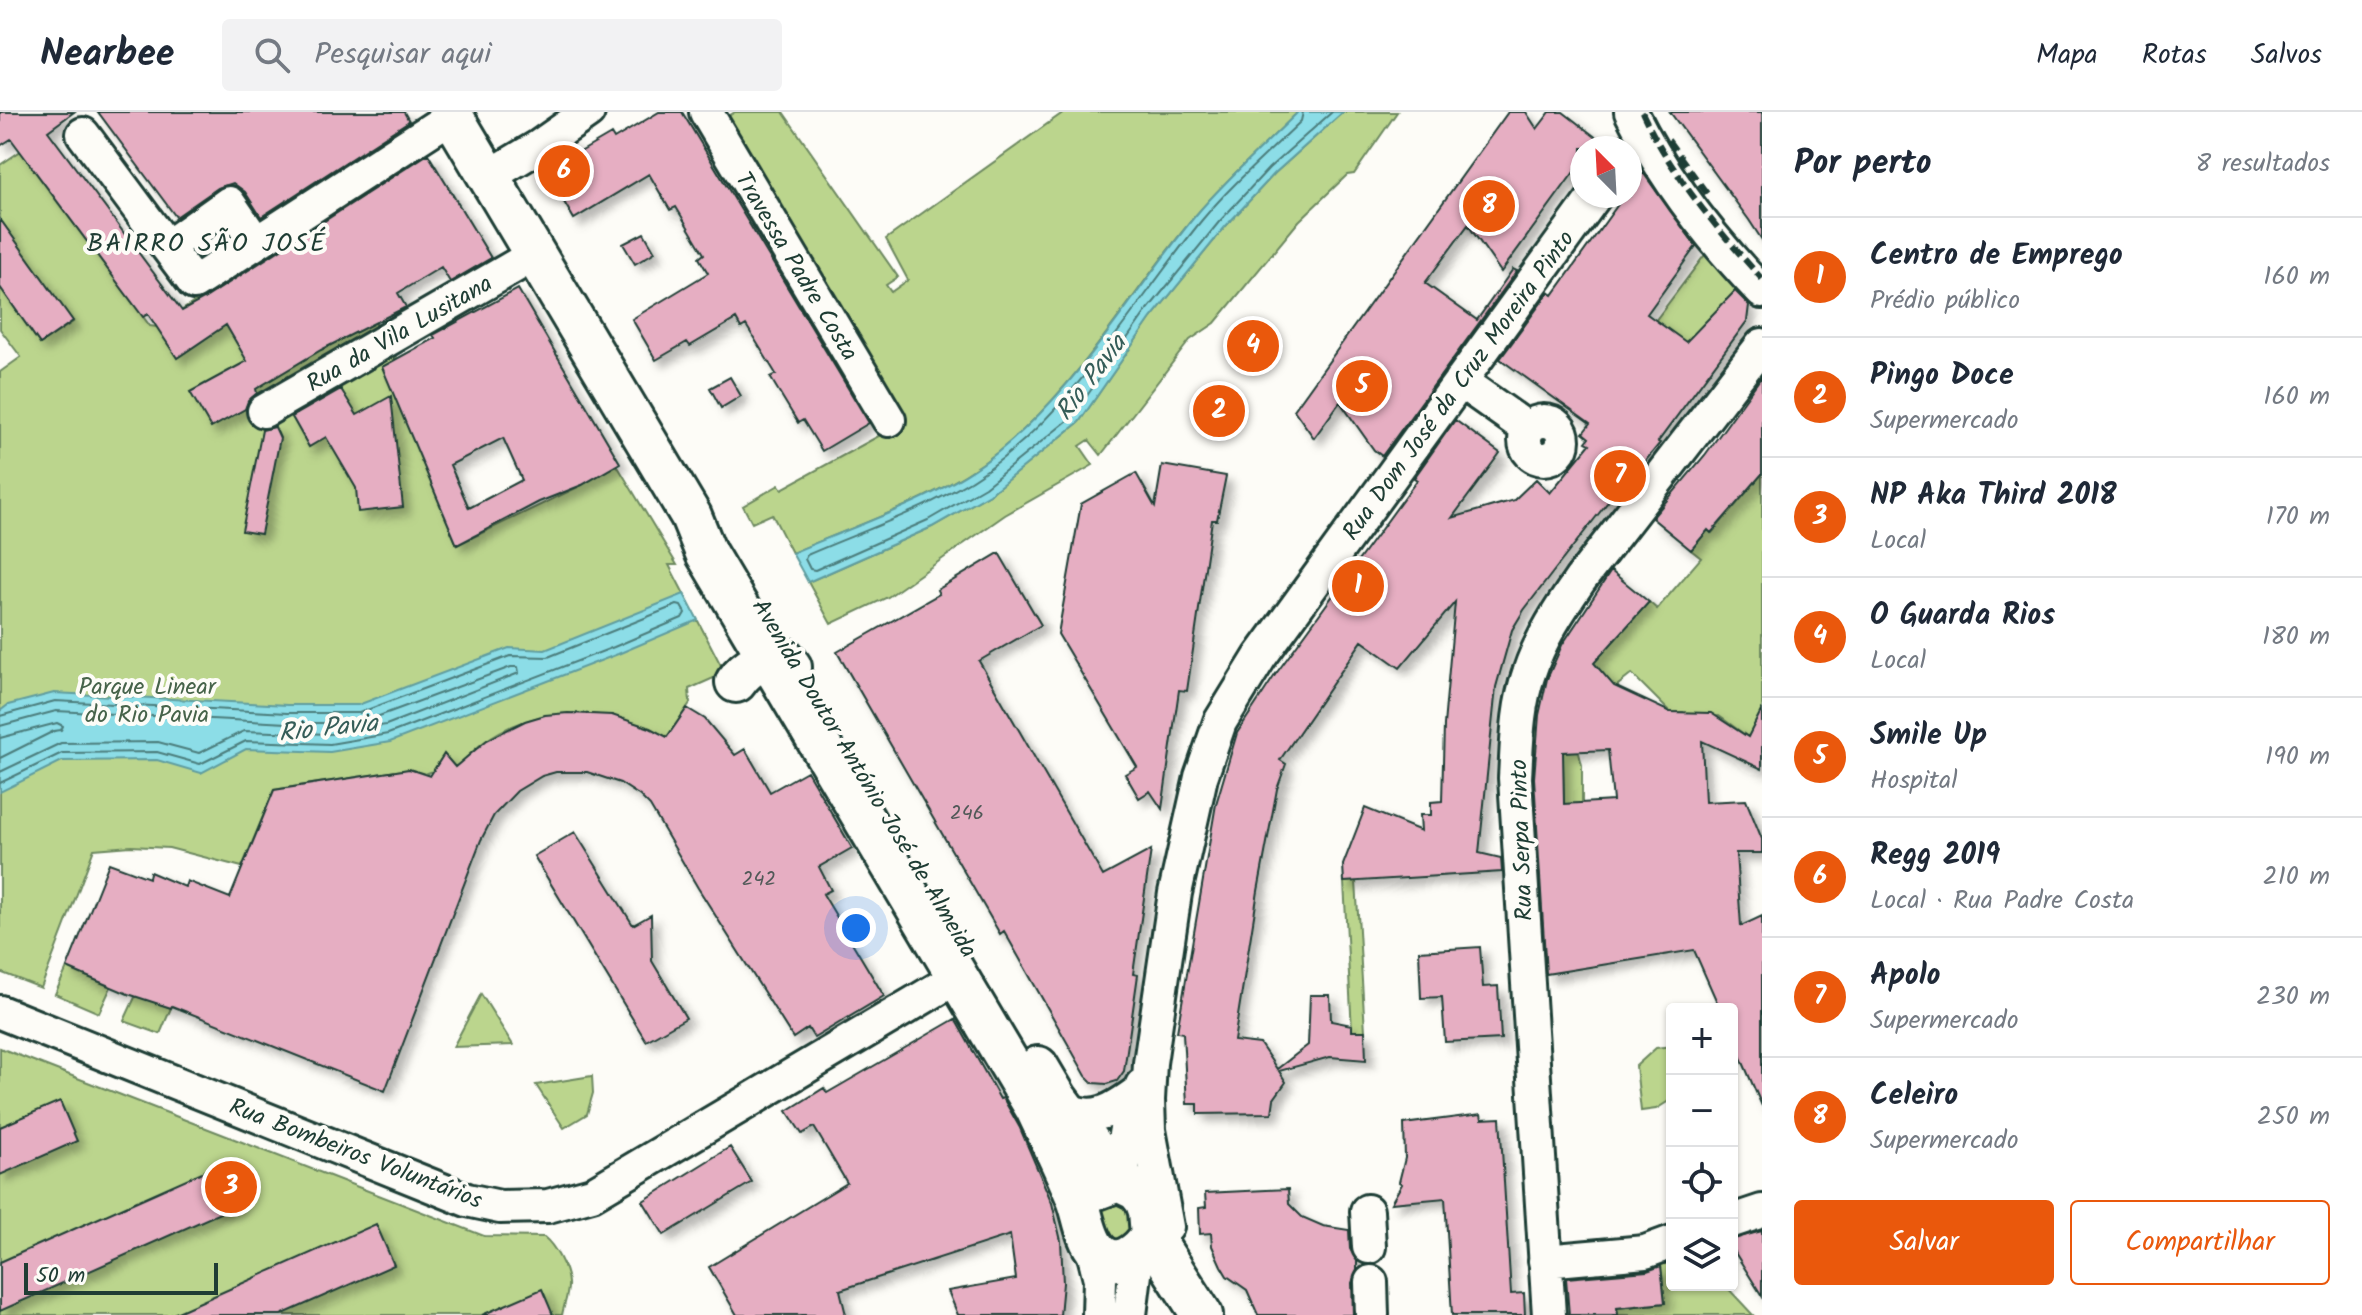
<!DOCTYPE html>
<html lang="pt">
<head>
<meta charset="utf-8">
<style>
  :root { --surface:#fff; --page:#f2f2f3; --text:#1f2937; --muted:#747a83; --line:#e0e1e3; --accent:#ea580c }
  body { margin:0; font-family:Kalam,sans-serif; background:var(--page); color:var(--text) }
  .controls { position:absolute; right:24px; bottom:24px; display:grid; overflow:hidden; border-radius:8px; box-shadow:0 2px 6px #0004 }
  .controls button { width:72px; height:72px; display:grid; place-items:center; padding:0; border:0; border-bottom:2px solid var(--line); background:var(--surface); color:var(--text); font:40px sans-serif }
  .compass { position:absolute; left:1570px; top:24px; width:72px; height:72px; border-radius:50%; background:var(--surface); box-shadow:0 2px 6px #0004; rotate:336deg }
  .scale { position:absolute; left:24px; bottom:20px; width:194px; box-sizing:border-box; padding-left:8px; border:4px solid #1f3d34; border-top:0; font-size:22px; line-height:28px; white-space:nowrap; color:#1f3d34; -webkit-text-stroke:6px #fdfcf7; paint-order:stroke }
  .you { position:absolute; left:856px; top:816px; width:28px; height:28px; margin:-20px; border:6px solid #fff; border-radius:50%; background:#1a73e8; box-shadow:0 0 0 12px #1a73e833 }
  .badge { display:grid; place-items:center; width:52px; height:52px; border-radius:50%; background:var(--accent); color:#fff; font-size:26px; font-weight:700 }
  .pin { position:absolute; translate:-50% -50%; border:4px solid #fff; box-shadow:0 2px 8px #0006 }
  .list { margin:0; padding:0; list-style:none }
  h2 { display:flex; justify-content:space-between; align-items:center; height:104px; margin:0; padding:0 32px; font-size:34px }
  h2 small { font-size:26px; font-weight:400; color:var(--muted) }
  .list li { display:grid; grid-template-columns:52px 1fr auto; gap:24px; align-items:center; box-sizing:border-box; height:120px; padding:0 32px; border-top:2px solid var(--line) }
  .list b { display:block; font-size:30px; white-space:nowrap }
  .list p { margin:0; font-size:26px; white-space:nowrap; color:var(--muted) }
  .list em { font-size:26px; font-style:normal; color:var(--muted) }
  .actions { display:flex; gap:16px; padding:24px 32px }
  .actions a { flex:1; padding:18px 0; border:2px solid var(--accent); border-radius:8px; text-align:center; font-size:28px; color:var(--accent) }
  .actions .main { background:var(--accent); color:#fff }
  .icon { flex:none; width:44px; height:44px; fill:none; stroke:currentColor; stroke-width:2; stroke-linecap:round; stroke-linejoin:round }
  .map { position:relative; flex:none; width:1762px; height:1203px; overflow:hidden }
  header { display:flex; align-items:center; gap:48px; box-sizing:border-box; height:112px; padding:0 40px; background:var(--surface); border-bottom:2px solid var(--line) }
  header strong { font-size:38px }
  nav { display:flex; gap:44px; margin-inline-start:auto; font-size:28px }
  .search { width:560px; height:72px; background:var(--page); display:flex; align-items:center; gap:20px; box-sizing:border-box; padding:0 28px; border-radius:8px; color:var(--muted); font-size:30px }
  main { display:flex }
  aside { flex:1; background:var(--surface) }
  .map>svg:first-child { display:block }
</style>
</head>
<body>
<header>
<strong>Nearbee</strong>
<div class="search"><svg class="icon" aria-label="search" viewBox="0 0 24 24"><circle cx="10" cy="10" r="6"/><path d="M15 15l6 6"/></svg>Pesquisar aqui</div>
<nav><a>Mapa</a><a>Rotas</a><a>Salvos</a></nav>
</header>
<main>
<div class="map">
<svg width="1762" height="1203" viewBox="0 0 1762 1203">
  <defs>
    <filter id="shadow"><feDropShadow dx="7" dy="7" stdDeviation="4" flood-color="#0004"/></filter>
  </defs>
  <rect width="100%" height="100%" fill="#fdfcf7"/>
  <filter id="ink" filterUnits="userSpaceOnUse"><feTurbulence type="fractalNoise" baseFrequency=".0125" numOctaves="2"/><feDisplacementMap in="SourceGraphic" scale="16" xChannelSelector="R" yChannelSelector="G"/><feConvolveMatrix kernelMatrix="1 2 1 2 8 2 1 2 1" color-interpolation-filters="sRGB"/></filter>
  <g filter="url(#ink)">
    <!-- green -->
    <path fill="#bbd58d" stroke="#6d8960" stroke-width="2" fill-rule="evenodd" d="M735,0h48l115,165 -12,8 5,7 17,-12 -22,-41 178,-127h234c-34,34 -71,66 -102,103 -66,78 -117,172 -198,237 -59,47 -137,71 -206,101l-20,-39 -20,9 -9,-17 36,-21 3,4 115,-63 -170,-309z
      M1343,0h54l-43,62 -7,1 -48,46 -84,102 -25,17 -89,115 -12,-15 -9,6 13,19 -88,50 -117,82 -57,27 -23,-42 124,-55 58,-33 89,-72 72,-104 74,-91 50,-54z
      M40,26l-7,31 117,157 7,1 216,-145 30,46 -53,52 47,79 -14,8 74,178 125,-60 35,-20 60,100h-8l56,108 -36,16 1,14 -23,34c-73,-38 -161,-33 -214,36l-2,-10 -7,-8 -11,16 -8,3 -16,-5 -135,21 -32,77 -73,-19 -38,-2 -37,3 -53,139 -41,-16v-600l21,-15 -21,-28v-42l40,57 33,-22 -73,-103v-54zM228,260l20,35 -37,21 -20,-36z
      M1707,140l37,32 -58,59 -31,-22z
      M1762,362v265l-14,-2 -29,-21 -36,4v-8h-13l-38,-38 -14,11 2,21 -46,27 8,32v38l-18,1 -1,-46h-36l4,-31 40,5 19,-73 59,-57 8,7 44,-51 -10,-8 17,-20 4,3z
      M1356,769l9,150h-13l-8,-149z
      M67,856l44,19 -12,26 -44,-19z
      M481,882l32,51 -60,2z
      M136,883l35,13 -11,26 -36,-13z
      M1672,934v53l-16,10 -15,2 -5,-45 20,-18z
      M0,936l484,188 60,1c11,9 23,31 24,46 1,9 -4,22 -6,32h-562z
      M592,964l1,17 -6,21 -23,14 -28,-43z
      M1126,1088l10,32 -24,11 -12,-32 3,-7z
      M1672,1149v24h53l28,30h-135l-1,-7 48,-5 -4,-38z"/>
    <!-- water -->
    <path fill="#8cdde7" stroke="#609d9f" stroke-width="2" d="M1298,0h45l-68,61 -50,54 -74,91 -72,104 -89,72 -58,33 -124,55 -16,-29c69,-30 148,-54 206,-101 81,-65 133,-158 198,-237 31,-37 68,-69 102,-103z
      M684,482l14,26 -80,34 -228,88 -60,10 -84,-3 -45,24 -44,-13 -95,1 -62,31v-81l8,-6 46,-12 233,12h71l151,-57 36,2z"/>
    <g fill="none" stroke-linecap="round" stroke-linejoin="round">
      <!-- shore -->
      <path stroke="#4b7d7c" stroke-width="2" d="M1303,0l-2,9c-34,33 -69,63 -99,99 -65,80 -118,173 -199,238 -57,46 -130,68 -196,97l-2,4 5,10 5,1 113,-50 57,-33 87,-70 73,-104 74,-91 50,-54 63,-56
        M511,555h7l1,6 -133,52 -13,2 -4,-2 2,-6z
        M0,604l55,-15 232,12h72l151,-57 38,1 129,-52 4,1 4,7 -3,5 -68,29 -226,87 -58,10 -84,-3 -46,23 -43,-12 -95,1 -62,30
        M0,614l56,-15 231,12h68l4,4 -4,4 -26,3 -85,-3 -45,22 -41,-11 -97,1 -61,29
        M0,626l57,-15 6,3 -2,4 -7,1 -54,27"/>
    </g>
    <!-- building -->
    <path fill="#e6aec2" stroke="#1f3d34" stroke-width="2" fill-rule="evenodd" filter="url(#shadow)" d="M0,0h74l-26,19 134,180 22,-12 224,-145 63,104 -41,24 -9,-15 -43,26 8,14 -85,43 -65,39 1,4 -9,8 -3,8 -34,19 -21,-36 57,-31 -21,-36 -49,33 -29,-44 -5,3 -132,-178 -11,7z
      M98,0h306l5,9 -148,96 -16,-25 -12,-9 -15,5 -42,29z
      M659,0h23l187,311 -47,28 -19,-31 -5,3 -28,-46 6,-3 -30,-49 -5,3 -5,-9 -46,27 -3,-4 -31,18 -24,-41 76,-46 -9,-15 5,-4 -28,-47 -6,3 -21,-36 -75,45 -24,-41 28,-18 -3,-5 36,-21 3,5z
      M1508,0h18l11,17 13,-17h13l35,27 -6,9h-10v13l-81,111 -33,-47 -43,58 52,37 36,-51 4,2 -135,185 -8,-6 -34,-48 -26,36 -20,-28z
      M1670,0h92v128l-13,-20z
      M1640,62h4l52,72 -49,68 39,28 49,-51 14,14 -2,16 -89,121 2,1 -35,43 -3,-2 -62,79 -36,47 -12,20 -16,57 -17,166 22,5 1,14 -158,10 -1,-17 22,-57 56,23 -1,-16h11v-13l11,-1 2,-76 11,-123 -55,66 -38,-27 -82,119 6,4 -9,25 -19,102 -24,150 26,3 17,25 31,-24 2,-50h20l1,26 21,4v6h13l1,29 -36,-3 -51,14 7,11 -12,17 -2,14 -74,1v-10h-11l-4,-71 -6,-1 39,-228 21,-71 38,-58 142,-195 -3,-2 41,-58 45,33 -48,65 62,-18 22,-21 14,14 40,-49 -4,-2 3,-4 -6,-5 7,-9 -90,-65 49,-67 4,3 71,-99h6v-8z
      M0,107l73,102 -33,23 -40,-57z
      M644,121l11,19 -20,12 -12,-20z
      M518,177l102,174 -38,22 -43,17 -82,43 -75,-178 53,-29 -2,-3zM503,326l19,42 -53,28 -19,-43z
      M1762,264v98l-51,59 -3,-3 -17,20 -39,-32 53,-63z
      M730,265l11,19 -20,12 -11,-20z
      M341,277l16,26 34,-19 12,111 -45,5 -2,-24 -30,-51 -17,10 -17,-30z
      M275,315l5,11 -19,96 -19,-3 20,-101z
      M1162,353l64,11 -9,44h-5l-25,171 -8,-1 -17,119 -12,-18 -11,7 -14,-24 12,-7 -79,-133 23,-130 55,-31 19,34z
      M999,441l42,72 -62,36 124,215 48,-26 -18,124 5,1 -14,96 -7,10 -10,3 -14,-1 -7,-7 -82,-145 -4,3 -163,-282 102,-58 -2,-4z
      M1611,459l38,31 -55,61 20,23 56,26 41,1 37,24 14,-28v60l-60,-28 3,61 41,-2 16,39v14h-26l5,73 21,-10v190l-30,-69v-28h-12l-26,-59 -148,24 -12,-196 5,-63 8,-36 15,-34zM1608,638l5,51 -49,3 -1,-52z
      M687,596l18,11 30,36 10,-6 25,43 37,-21 45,77 -33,19 12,23 -8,4 61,102 -70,42 -6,-10 -15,10 -95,-150 -48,-82 -10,-10 -20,-13 -33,-11h-31l-14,4 -25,15 -23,24 -13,25 -96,251 -213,-85 -1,2 -43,-14 -61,-26 42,-105 40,15 1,-6 35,15 2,-6 43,17 44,-108 135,-21 21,7 14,-22 11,13 32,-27 38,-19 20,-6 23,-2 44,2 38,13 17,9z
      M575,720l58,93 18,-10 1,46 34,57 -40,23 -112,-185z
      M1480,835l3,40 15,-1 3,53 -56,3 -3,-45 -21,1 -2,-47z
      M955,907l45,80 3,-1 17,30 32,75 9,38 2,42 -3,32h-102l-10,-24 68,-12 -6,-44 -170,55 6,25h-109l-28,-48 138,-84 -33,-56 -12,7 -15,-23 37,-23 3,5z
      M60,989l17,40 -77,34v-48z
      M1481,1002l1,5 18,-1 11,176 13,-1 1,22h-73l-7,-117 -54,5 11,-19 -3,-2 6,-24 -1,-34z
      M730,1035l22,35 -88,53 -21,-34z
      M220,1052l18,41 -238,106v-49z
      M1288,1077l1,15 13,13 21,9 26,4 1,19 7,12v9l-5,13 1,32h-95l-11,-25 -20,-14 -6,-10 -9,-20 -1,-13 -11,1 -1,-26 7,-1 -1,-14z
      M376,1112l18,41 -113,50h-110z
      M1762,1119v65l-30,-48v-9z
      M1661,1154l4,37 -48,5 1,7h-49l-3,-37 81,-7z
      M542,1177l11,26h-71z"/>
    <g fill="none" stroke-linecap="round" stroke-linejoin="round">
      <defs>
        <path id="minor" d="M706,0l183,308
          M1631,0c32,65 81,128 131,180
          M83,22l84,113
          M488,65l50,-30 50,-35
          M255,129l-26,-38 -62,44 27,36 258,-167
          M1460,269l68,48
          M264,299l270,-156
          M1525 328a19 19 0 1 1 38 0a19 19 0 1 1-38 0Z
          M0,900l467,188 33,7 48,-1 44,-12 364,-216
          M1065,996c28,16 50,1 73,-16
          M1125,1071c-6,-38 1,-63 17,-98
          M1367,1099l2,36
          M1732,1109l30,-10
          M1167,1115l-18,-97 -1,-30 2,-37 25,-170 26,-116 19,-55 40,-65 335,-461
          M1090,1127l10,40 -1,36
          M1545,1149l100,-9 27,-10
          M1371,1170l1,33
          M1130,1203l6,-49 9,-21
          M1549,1203l-34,-537c2,-35 2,-71 14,-105 11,-34 31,-64 51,-93l182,-235"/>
        <path id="major" d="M450,0l241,404 15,37 330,556c14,30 29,60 41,90 6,15 8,39 20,52 20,21 43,2 54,-16
          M736,570c10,-15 29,-26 48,-24l7,9
          M1038,955l19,32 61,82
          M1097,1077l21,-8 19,9 8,10 4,11 2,24 51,80"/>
      </defs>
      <!-- minor casing -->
      <use href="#minor" stroke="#1f3d34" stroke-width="38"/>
      <!-- major casing -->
      <use href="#major" stroke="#1f3d34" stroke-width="46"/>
      <!-- minor -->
      <use href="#minor" stroke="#fdfcf7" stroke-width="32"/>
      <!-- major -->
      <use href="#major" stroke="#fdfcf7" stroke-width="40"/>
      <!-- rail -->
      <path stroke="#1f3d34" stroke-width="6" stroke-dasharray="12 6" stroke-linecap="butt" d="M1642,0c29,62 74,116 120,167
        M1668,28l40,55"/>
    </g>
  </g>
  <g text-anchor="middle" stroke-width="8" stroke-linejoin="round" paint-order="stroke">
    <!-- number labels -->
    <g font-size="20" fill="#515958">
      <text x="967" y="707">246</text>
      <text x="759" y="773">242</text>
    </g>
    <!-- street labels -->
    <g font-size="24" fill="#1f3d34" stroke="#fdfcf7">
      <text transform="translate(797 154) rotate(59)" y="8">Travessa Padre Costa</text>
      <text transform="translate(399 221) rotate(-30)" y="8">Rua da Vila Lusitana</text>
      <text transform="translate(1458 273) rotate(-54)" y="8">Rua Dom José da Cruz Moreira Pinto</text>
      <text transform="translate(865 666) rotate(59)" y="8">Avenida Doutor António José de Almeida</text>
      <text transform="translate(1521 728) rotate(-92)" y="8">Rua Serpa Pinto</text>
      <text transform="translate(356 1041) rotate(21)" y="8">Rua Bombeiros Voluntários</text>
    </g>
    <!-- park labels -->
    <g font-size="24" fill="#46634a" stroke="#fdfcf7">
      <text x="147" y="582">Parque Linear<tspan x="147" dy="28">do Rio Pavia</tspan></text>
    </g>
    <!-- neighbourhood labels -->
    <g font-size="26" letter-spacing="2" fill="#1f3d34" stroke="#fdfcf7">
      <text x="207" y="139">BAIRRO SÃO JOSÉ</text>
    </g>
    <!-- water labels -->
    <g font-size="26" font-style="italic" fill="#355d58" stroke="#fdfcf7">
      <text transform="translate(1090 265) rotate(-53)" y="9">Rio Pavia</text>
      <text transform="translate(328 615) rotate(-6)" y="9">Rio Pavia</text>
    </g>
  </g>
</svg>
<div class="controls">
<button>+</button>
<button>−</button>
<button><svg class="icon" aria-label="locate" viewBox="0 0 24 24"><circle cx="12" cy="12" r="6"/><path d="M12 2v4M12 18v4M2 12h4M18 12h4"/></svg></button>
<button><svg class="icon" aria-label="layers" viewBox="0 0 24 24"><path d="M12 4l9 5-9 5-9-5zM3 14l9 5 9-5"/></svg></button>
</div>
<svg class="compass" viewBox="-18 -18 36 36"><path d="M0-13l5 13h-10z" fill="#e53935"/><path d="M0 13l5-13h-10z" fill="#747a83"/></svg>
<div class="scale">50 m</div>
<div class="you"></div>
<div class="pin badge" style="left:1358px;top:474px">1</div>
<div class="pin badge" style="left:1219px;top:299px">2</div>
<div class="pin badge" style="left:231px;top:1075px">3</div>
<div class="pin badge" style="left:1253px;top:234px">4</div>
<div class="pin badge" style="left:1362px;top:274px">5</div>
<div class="pin badge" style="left:564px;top:59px">6</div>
<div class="pin badge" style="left:1620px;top:364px">7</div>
<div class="pin badge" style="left:1489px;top:94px">8</div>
</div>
<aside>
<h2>Por perto<small>8 resultados</small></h2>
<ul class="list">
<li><span class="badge">1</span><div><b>Centro de Emprego</b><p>Prédio público</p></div><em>160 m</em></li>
<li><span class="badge">2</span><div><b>Pingo Doce</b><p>Supermercado</p></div><em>160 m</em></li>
<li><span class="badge">3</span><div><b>NP Aka Third 2018</b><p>Local</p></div><em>170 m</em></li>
<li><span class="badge">4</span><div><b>O Guarda Rios</b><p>Local</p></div><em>180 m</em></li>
<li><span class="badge">5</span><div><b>Smile Up</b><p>Hospital</p></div><em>190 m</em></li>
<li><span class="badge">6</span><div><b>Regg 2019</b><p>Local · Rua Padre Costa</p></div><em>210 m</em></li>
<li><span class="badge">7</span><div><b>Apolo</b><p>Supermercado</p></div><em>230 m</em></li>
<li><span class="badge">8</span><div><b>Celeiro</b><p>Supermercado</p></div><em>250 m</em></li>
</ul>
<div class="actions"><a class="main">Salvar</a><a>Compartilhar</a></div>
</aside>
</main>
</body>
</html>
